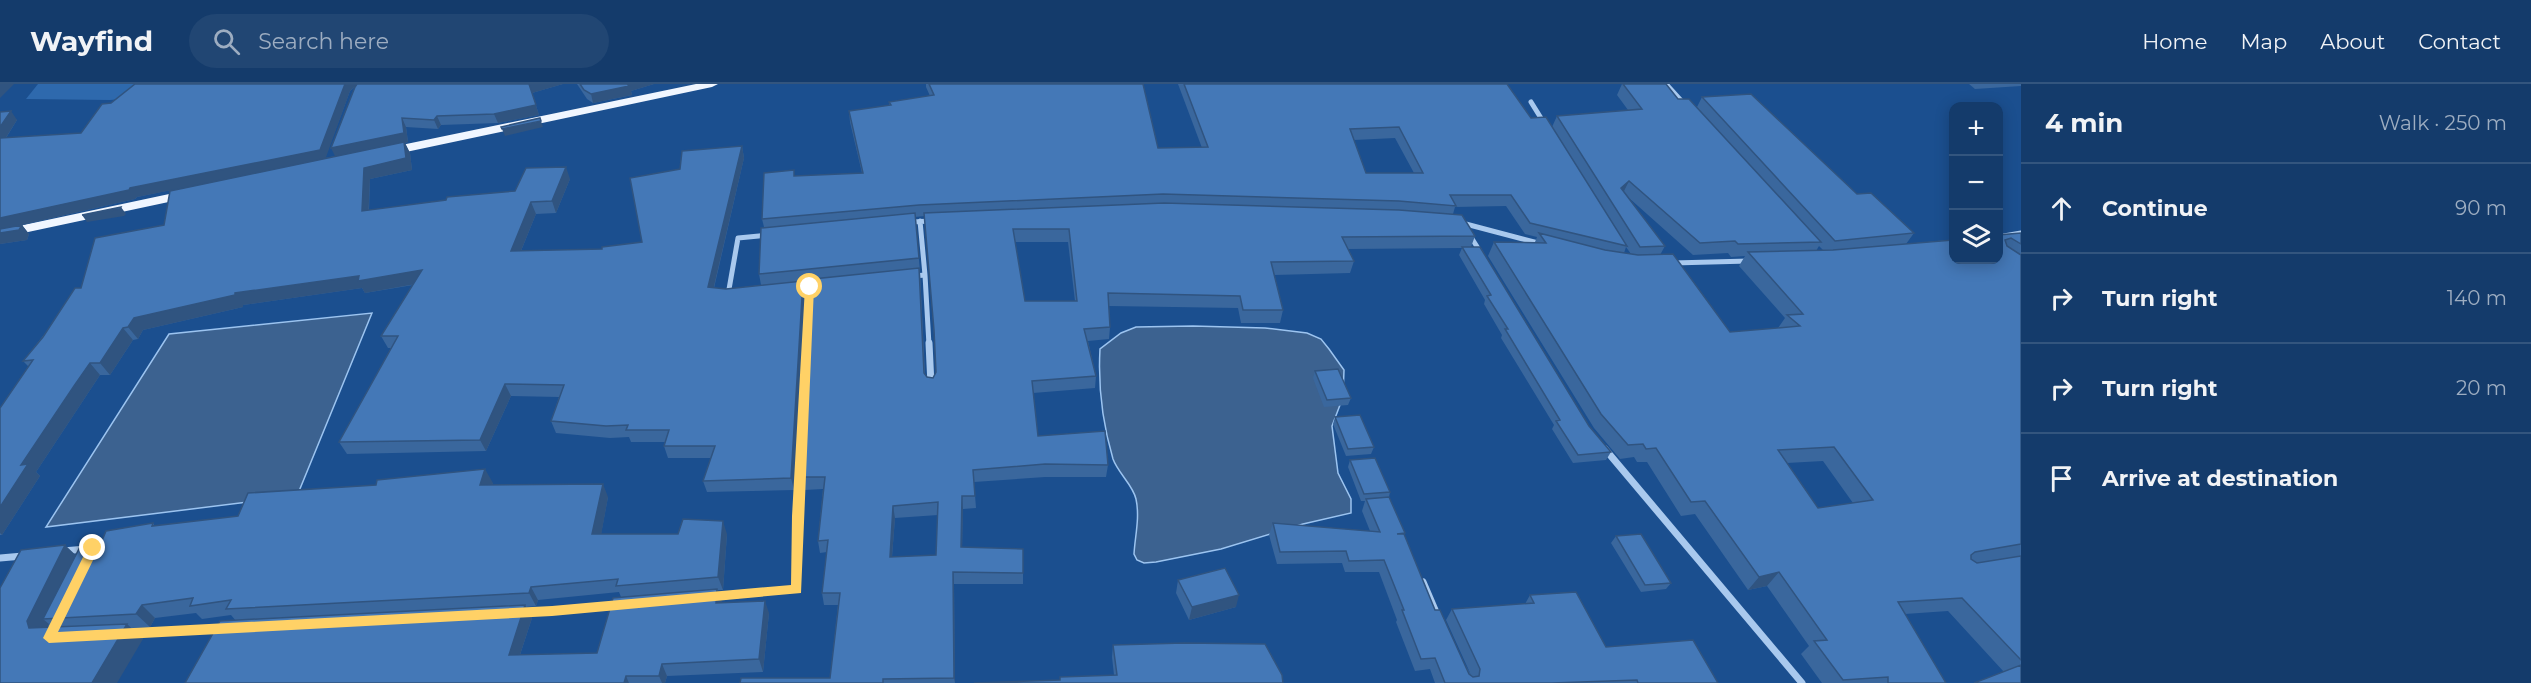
<!DOCTYPE html>
<html lang="en">
<head>
<meta charset="utf-8">
<style>
  :root { --surface:#143b6b; --page:#214673; --text:#f1f3f6; --muted:#9dadc1; --line:#33557e }
  body { margin:0; font-family:Montserrat,sans-serif; background:var(--page); color:var(--text) }
  .controls { position:absolute; right:18px; top:18px; display:grid; overflow:hidden; border-radius:12px; box-shadow:0 3px 15px #0003 }
  .controls button { width:54px; height:54px; display:grid; place-items:center; padding:0; border:0; border-bottom:2px solid var(--line); background:var(--surface); color:var(--text); font:30px sans-serif }
  .stop { position:absolute; width:18px; height:18px; margin:-14px; border:4px solid #ffd166; border-radius:50%; background:#fff }
  .stop.end { background:#ffd166; border-color:#fff; box-shadow:0 2px 6px #0008 }
  .list { margin:0; padding:0; list-style:none }
  h2 { display:flex; justify-content:space-between; align-items:center; height:78px; margin:0; padding:0 24px; font-size:26px }
  h2 small { font-size:20px; font-weight:400; color:var(--muted) }
  .list li { display:grid; grid-template-columns:39px 1fr auto; gap:18px; align-items:center; box-sizing:border-box; height:90px; padding:0 24px; border-top:2px solid var(--line) }
  .list b { display:block; font-size:22px; white-space:nowrap }
  .list em { font-size:20px; font-style:normal; color:var(--muted) }
  .icon { flex:none; width:33px; height:33px; fill:none; stroke:currentColor; stroke-width:2; stroke-linecap:round; stroke-linejoin:round }
  .map { position:relative; flex:none; width:2021px; height:599px; overflow:hidden }
  header { display:flex; align-items:center; gap:36px; box-sizing:border-box; height:84px; padding:0 30px; background:var(--surface); border-bottom:2px solid var(--line) }
  header strong { font-size:28px }
  nav { display:flex; gap:33px; margin-inline-start:auto; font-size:21px }
  .search { width:420px; height:54px; background:var(--page); display:flex; align-items:center; gap:15px; box-sizing:border-box; padding:0 21px; border-radius:33px; color:var(--muted); font-size:22px }
  main { display:flex }
  aside { flex:1; background:var(--surface) }
  .map>svg:first-child { display:block }
</style>
</head>
<body>
<header>
<strong>Wayfind</strong>
<div class="search"><svg class="icon" aria-label="search" viewBox="0 0 24 24"><circle cx="10" cy="10" r="6"/><path d="M15 15l6 6"/></svg>Search here</div>
<nav><a>Home</a><a>Map</a><a>About</a><a>Contact</a></nav>
</header>
<main>
<div class="map">
<svg width="2021" height="599" viewBox="0 0 2021 599">
  <rect width="100%" height="100%" fill="#1b4f8f"/>
  <!-- green -->
  <path fill="#2e69ad" d="M38,0h155l-15,10 -68,6 -84,-1z"/>
  <!-- water -->
  <path fill="#3c6290" stroke="#9cc4f0" stroke-width="1.5" d="M372,229l-75,183 -251,31 123,-193z
    M1193,242l72,2 42,5 14,6 8,10 15,21 -1,27 -11,29 6,47 13,26v14l-48,11 -82,25 -65,13 -12,1 -7,-3 -3,-6c1,-18 6,-36 2,-55 -3,-14 -18,-26 -23,-40 -10,-34 -15,-74 -13,-110l21,-16 15,-6z"/>
  <g fill="none" stroke-linecap="round" stroke-linejoin="round">
    <!-- street-far1 -->
    <path stroke="#a9c9ee" stroke-width="5" d="M1666,0l19,21
      M1531,18l13,21
      M907,138l26,-1
      M1462,139l80,21
      M1469,150l12,19
      M1998,153l23,-4
      M1673,179l76,-2
      M925,191l4,70
      M914,192l11,-1 -5,-54
      M728,211l10,-57 31,-3
      M807,261l3,-58"/>
    <!-- street -->
    <path stroke="#a9c9ee" stroke-width="7" d="M929,259l2,42
      M1605,365l197,234
      M63,467l23,-2
      M0,474l23,-2
      M1423,498l15,35
      M713,513l84,-8 1,-73 9,-173
      M522,529l94,-7
      M129,550l95,-5"/>
    <!-- primary -->
    <path fill="#f0f6ff" fill-rule="evenodd" d="M696,0h22l-6,3 -325,69 -6,-4 6,-4z
      M188,106l6,4 -2,3 -192,41v-8z"/>
  </g>
  <!-- wall -->
  <path fill="#3a679d" fill-rule="evenodd" d="M135,0h428l-31,9 7,22 -41,8 -57,2 -3,4 -32,-2 2,15 -3,1 5,10 2,17 -42,9 -1,31 146,-19 55,-12 -14,34 -20,1 -15,37 81,-2 40,-7 38,-73 62,-23 2,12 -30,130 12,1 35,-4 -2,-11 5,-47 -2,-8 32,-49v6l68,-3 -12,-51 -1,-11 40,-5v-4l41,-6 -4,-9v-3h217l15,64h44l-24,-64h329l24,34 21,9 5,-11 71,-6 -11,-15 5,-11 56,15 19,8 5,-10 155,97 57,39 -8,11 115,-11v323l-44,7 44,-7v127l-17,-11 -56,-61 -43,3 41,69h-124l-21,-29 8,-8 -42,-60 -19,4 -53,-76 -14,2 -34,-54h-10l-3,-5 -14,2 -26,-31 -106,-172 6,-14h41l2,-5 -12,-3 -19,-28 -51,1 -2,7 22,22 -4,11 118,179 22,26 -5,8 -33,3 -21,-34 2,-4 -53,-87 1,-3 -18,-31 1,-4 -26,-45 3,-7 -114,1 6,12 -4,12 -76,2 9,35 -3,13h-39l-3,-15 -129,-2 1,21 -1,12 -21,2 8,35 -1,12 -62,5 5,43 70,29 -2,12h-61l-71,5 2,26 -13,1 -1,38 61,2v35h-69l1,99h-215l90,-5 8,-73h-14l-2,-12 5,-41 -7,1 -2,-12 5,-52 -18,1 -3,-13 10,-195 -9,1 2,10 -11,197 -87,2 -4,-11 8,-23h-43l-4,-12 1,-4h-34l-2,-5 -19,1 -54,-5 -5,-12 8,-24 -48,-1 -25,55 -139,3 -8,-12 52,-94h-3l-7,-12 32,-51 -48,8 -3,-5 -119,17v2l-100,23 -5,9 -5,1 -23,35h-10l-64,97 4,4 -38,59h-2v-127l29,-41 -6,-6 58,-73 83,-63 46,-43 -73,15 -2,2 -113,26 7,9 -2,6 -27,4v-132l17,8 -11,18 75,-5 30,-30zM355,3l-19,69 -11,2 25,-67zM1395,54l19,35h-48l-12,-33zM1629,114l64,57 35,-2 3,4 14,-1 -6,10 46,52 -7,10 -48,4 -70,-77 5,-9zM925,132l9,119 2,37 -3,6 -6,-1 -2,-3 -5,-103 -5,-54zM1015,158h53l7,59h-50zM1819,162l4,4 -7,1zM1626,163l5,7 -7,-1zM1823,377l30,42 -35,5 -31,-45zM938,431l-2,40 -44,2 3,-39z
    M577,0h77l-23,7 1,4 -39,8 -6,-4z
    M1969,0h52v2l-46,3z
    M1315,287l36,27 -3,7 -24,2 -11,-29z
    M1335,333l39,30 -3,7 -25,2 -13,-32z
    M1350,376l40,32 -1,5 16,36 -1,3 31,74 36,65 -25,-55 6,-11 73,-5 5,-9 76,52 112,36h-283l-5,-14 -15,2 -19,-49 1,-2 -18,-48h-34l-3,-9 -65,1 -8,-29 4,-12 97,8 -8,-20 3,-10h-4l-13,-34z
    M493,399l-1,2 116,12 -7,37h126l-4,56h-5l3,13 48,10 -6,59 -96,4 -2,7h-480l51,-62 -5,-6 -29,4 -6,-6 -41,5 -5,9 -18,1 11,11 -143,44 76,-128 25,-12 52,-20 2,3 83,-10zM619,508l2,5 -24,56 -77,2 12,-37 -6,-11 10,-1 2,-6z
    M1616,452l55,47 -5,6 -25,3 -30,-49z
    M1178,496l58,27 -47,13 -13,-27z
    M1113,561l170,38 -224,-3 55,-5 -2,-18z"/>
  <!-- shaded-wall -->
  <path fill="#305480" d="M0,0h14l-14,14z
    M345,0h13l-8,7 -25,69 -188,37 -2,2 -113,26 7,9 -2,6 -27,4v-26l130,-30z
    M529,0h34l-31,9 7,22 -41,8 -4,-9z
    M626,0h28l-23,7 1,4 -39,8 -2,-9z
    M11,27l6,9 -17,27v-20z
    M437,32l4,9 -3,4 -4,-9z
    M402,34l4,9 2,15 -3,1 5,10 2,17 -42,9 -2,44 -37,-75z
    M541,37l2,6 -38,9 -3,-7z
    M742,62l2,12 -33,141 -3,-12z
    M566,83l4,12 -14,34 -4,-12z
    M1629,97l-6,12 -2,-5z
    M531,118l5,12 -20,49 -5,-12z
    M121,123l5,7 -2,2 -37,6 -5,-7z
    M422,186l5,12 -62,11 -3,-5 -119,17v2l-100,23 -5,9 -10,-12 6,-9 101,-25 124,-17z
    M803,197l2,12 -11,197 -3,-12z
    M123,244l10,12 -23,35 -10,-12z
    M90,279l10,12 -64,97 4,4 -38,59 -2,-2v-26l21,-42z
    M505,300l6,12 -25,55 -6,-11z
    M485,385l8,14 -6,16 -7,-14z
    M603,400l5,13 -9,50 -7,-13z
    M962,412l1,13 -1,50 -1,-12z
    M893,422l2,12 -4,51 -1,-12z
    M723,437l4,13 -4,56 -5,-13z
    M65,461l16,15 -38,59 6,5 -5,12 -15,-8 -2,-7z
    M953,488l1,12 1,99 -1,-5z
    M1779,488l-12,14 -19,4 11,-13z
    M531,503l7,13 -2,6 -7,-13z
    M717,505l5,12 -2,14 -4,-12z
    M1239,511l-3,12 -47,13 3,-13z
    M765,517l4,12 -6,59 -4,-13z
    M142,521l13,13 -5,9 -14,-13z
    M525,521l7,13 -16,49 -7,-12z
    M127,540l16,15 -26,44h-25z
    M662,580l5,12 -2,7h-3l-3,-7z
    M626,592l3,7h-5z"/>
  <!-- building -->
  <path fill="#4478b7" stroke="#305480" stroke-width="1.5" fill-rule="evenodd" d="M135,0h210l-25,66 -190,38 -1,2 -129,28v-80l81,-5 21,-29 9,-1z
    M357,0h172l7,21 -42,9 -57,2 -3,4 -32,-2 2,15 -73,15 24,-61z
    M580,0h47l2,2 -38,8 -7,-4z
    M929,0h214l15,64 50,-1 -24,-63h323l24,34 15,-1 81,129 -97,-23 -19,-28h-61l6,11 -57,-5 -236,-7 -244,11 -157,14 2,-46 30,-3v6l69,-3 -14,-62 42,-6 -2,-3 45,-7zM1399,43l24,46h-57l-16,-44z
    M1623,0h43l12,15h11l132,143 -83,2 -3,-3 -35,2 -71,-62 -8,7 44,58 -25,1 -83,-131 85,-7z
    M1751,10l106,100 14,-1 43,40 -79,8 -133,-144z
    M11,27l-11,16v-15z
    M540,34l1,3 -39,8 -1,-2z
    M404,58l2,16 -42,10 -2,43 84,-11 1,-3 68,-6 11,-23 40,-1 -14,34 -21,1 -20,49 91,-2v-2l40,-5 -12,-64 50,-9 2,-18 60,-5 -34,141 18,2 77,-8 -12,197 -88,3 12,-35h-51l5,-16h-43l2,-5 -22,1 -55,-5 13,-36 -59,-1 -25,56 -141,2 59,-106h-17l41,-66 -64,11 1,-5 -124,17v2l-101,23 -6,9 -5,1 -23,35h-10l-16,23 -53,79 7,-1 -28,43v-99l33,-48 -10,1 20,-24 32,-49h6l14,-50 69,-13 6,-34z
    M1164,119l235,7 63,5 13,21 -133,1 12,24 -83,1 12,48h-40l-3,-14 -132,-3 2,34 -26,2 12,47 -64,5 6,55 67,-5 3,34 -63,-1 -72,6 2,26h-13l-1,51 62,2v24l-70,-1 1,106 -71,1v4h-143l1,-5h89l10,-85h-18l6,-53 -10,1 7,-64h-23l11,-198 106,-11 5,105 3,4 6,1 3,-6 -2,-42 -10,-117zM1013,145h56l8,72h-52zM938,418l-2,53 -46,2 3,-51z
    M121,123l-1,2 -38,6z
    M915,129l4,45 -160,16 2,-46z
    M22,141l-3,5 -19,3v-4z
    M1539,149l66,17 33,5 35,-1 57,78 70,-6 -13,-11 16,-1 -55,-62 85,-2 120,-10v20h45v-25l23,-2v11l-10,-6 -6,2 2,6 14,9v289l-46,8 -4,3v4l6,4 44,-7v104l-59,-62 -64,4 48,81h-58v-6l-45,3 -29,-39 13,-1 -48,-68 -20,5 -54,-76 -14,1 -35,-54 -10,1 -3,-5 -15,1 -27,-31 -107,-172 52,1zM1834,363l39,53 -55,8 -40,-58z
    M1462,163h18l109,179 22,26 -33,3 -22,-34 4,-1 -55,-91h3l-21,-33 4,-1z
    M1338,285l13,29 -24,2 -12,-29z
    M1360,331l14,32 -26,2 -13,-32z
    M1375,374l15,34 -26,2 -14,-34z
    M485,385l-5,16 123,-1 -11,50h86l5,-15 40,2 -5,56 -102,9 2,-7 -87,8 -2,6 -303,16 5,-9 -41,6 3,-8 -51,7 -6,9 -93,5 38,-74 20,-2 5,-12 47,-8 -1,3 86,-10 10,-23 128,-8 1,-5z
    M1389,413l16,36 -8,1h7l31,76h5l29,64 4,3 6,-1 1,-7 -28,-60 82,-6 -4,-8 46,-3 30,55 87,-7 25,43h-80l-1,-3 -85,3h-107l-10,-25 -14,1 -19,-49h2l-20,-50 -35,1 -3,-10 -66,1 -7,-29 107,9 -14,-33z
    M1641,450l30,49 -26,2 -29,-49z
    M65,461l-38,76 2,7 98,-4 -35,59h-92v-95l21,-38z
    M1225,484l14,27 -47,12 -14,-27z
    M717,505l-1,14 49,-2 -6,58 -97,5 -3,12h-33l-2,7h-439l35,-62 305,-16 -16,50 88,-2 16,-55z
    M1184,559l81,1 17,31 1,8h-309l86,-3v-3l57,-2 -4,-30z
    M2021,581v18h-47z"/>
  <!-- route -->
  <path fill="#ffd166" d="M810,200l4,3 -13,306 -249,23 -503,27 -6,-5 46,-93 4,-1 6,4 -41,84 494,-26 239,-21 1,-69 13,-229z"/>
</svg>
<div class="controls">
<button>+</button>
<button>−</button>
<button><svg class="icon" aria-label="layers" viewBox="0 0 24 24"><path d="M12 4l9 5-9 5-9-5zM3 14l9 5 9-5"/></svg></button>
</div>
<div class="stop" style="left:810px;top:203px"></div>
<div class="stop end" style="left:93px;top:464px"></div>
</div>
<aside>
<h2>4 min<small>Walk · 250 m</small></h2>
<ul class="list">
<li><svg class="icon" aria-label="ahead" viewBox="0 0 24 24"><path d="M12 20V5M6 11l6-6 6 6"/></svg><div><b>Continue</b></div><em>90 m</em></li>
<li><svg class="icon" aria-label="right" viewBox="0 0 24 24"><path d="M7 20v-9h11M14 6l5 5-5 5"/></svg><div><b>Turn right</b></div><em>140 m</em></li>
<li><svg class="icon" aria-label="right" viewBox="0 0 24 24"><path d="M7 20v-9h11M14 6l5 5-5 5"/></svg><div><b>Turn right</b></div><em>20 m</em></li>
<li><svg class="icon" aria-label="arrive" viewBox="0 0 24 24"><path d="M6 21V4h12l-3 4 3 4H6"/></svg><div><b>Arrive at destination</b></div></li>
</ul>
</aside>
</main>
</body>
</html>
